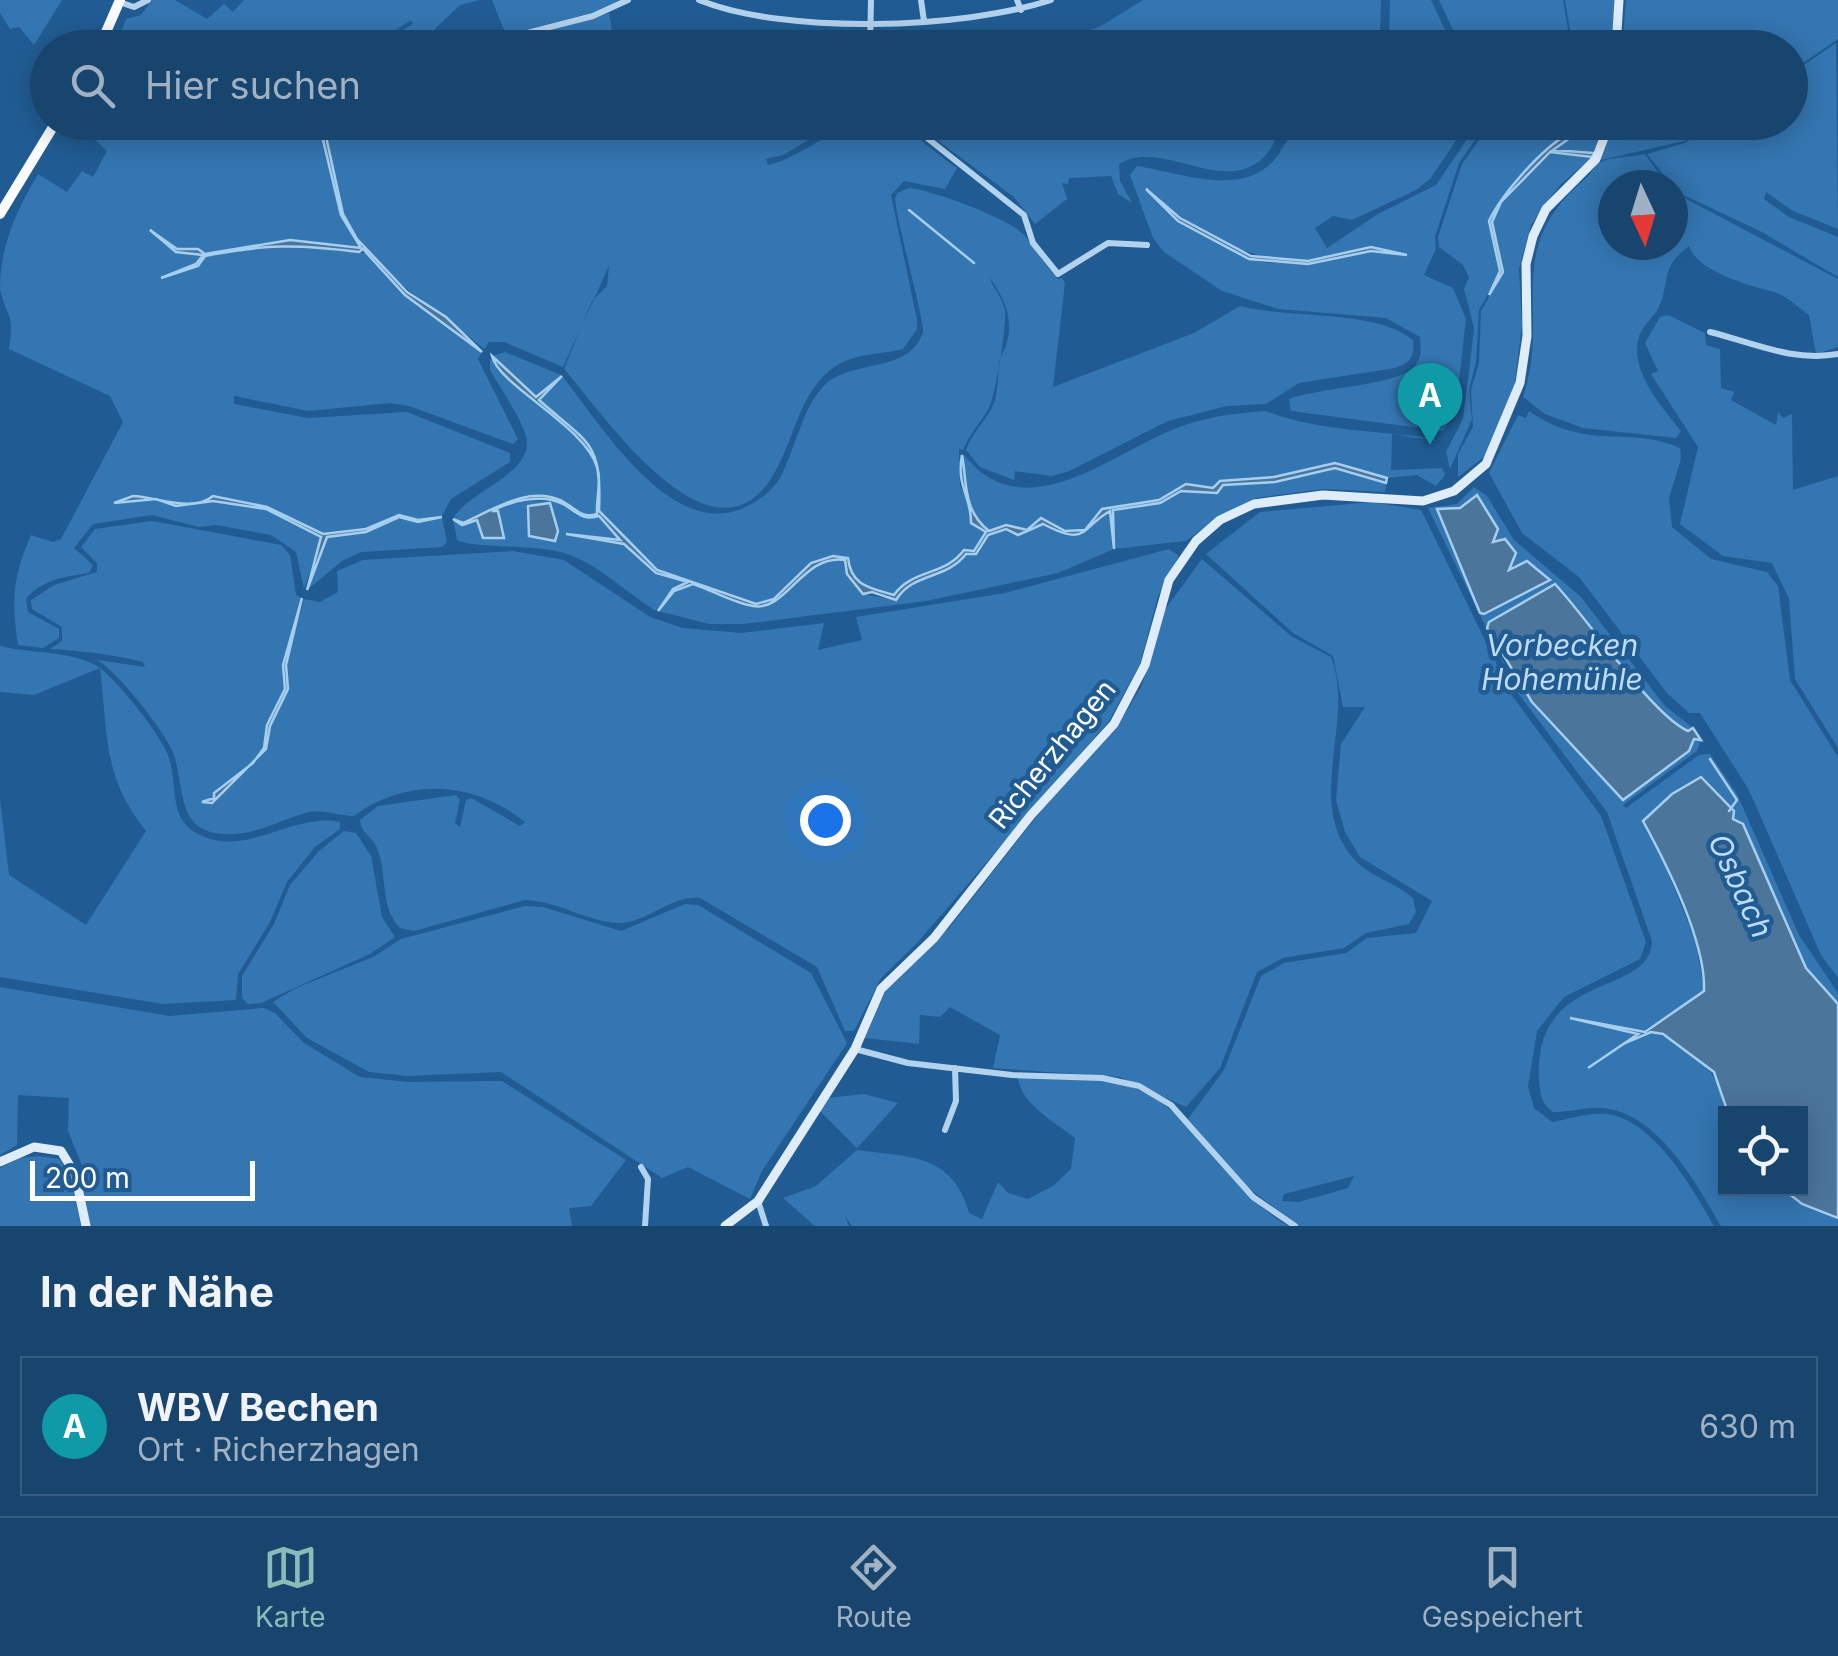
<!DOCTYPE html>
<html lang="de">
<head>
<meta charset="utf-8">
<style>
  :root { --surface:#18456e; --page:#214c73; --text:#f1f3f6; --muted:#9fb1c2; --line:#365d81; --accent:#8bbbb9 }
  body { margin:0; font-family:Inter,sans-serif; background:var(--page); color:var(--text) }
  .controls { position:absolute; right:30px; bottom:30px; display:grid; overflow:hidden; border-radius:0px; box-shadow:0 5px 25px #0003 }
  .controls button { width:90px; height:90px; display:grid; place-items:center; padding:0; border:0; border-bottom:2px solid var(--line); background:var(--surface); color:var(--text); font:50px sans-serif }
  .compass { position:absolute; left:1598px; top:170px; width:90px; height:90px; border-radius:50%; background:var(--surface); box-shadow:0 5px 25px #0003; rotate:176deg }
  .scale { position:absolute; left:30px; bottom:25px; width:225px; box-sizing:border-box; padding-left:10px; border:5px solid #fff; border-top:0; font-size:28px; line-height:35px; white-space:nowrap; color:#fff; -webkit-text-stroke:8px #205c93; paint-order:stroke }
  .you { position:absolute; left:825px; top:820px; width:35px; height:35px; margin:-25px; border:8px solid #fff; border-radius:50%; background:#1a73e8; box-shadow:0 0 0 15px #1a73e833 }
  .badge { display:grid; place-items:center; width:65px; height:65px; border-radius:50%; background:var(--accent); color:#fff; font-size:32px; font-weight:700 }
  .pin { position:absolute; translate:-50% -82px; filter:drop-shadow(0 2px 5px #0008) }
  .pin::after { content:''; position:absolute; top:52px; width:35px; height:30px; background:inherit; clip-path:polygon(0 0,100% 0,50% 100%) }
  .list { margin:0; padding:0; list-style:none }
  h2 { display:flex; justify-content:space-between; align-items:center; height:130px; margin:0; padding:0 40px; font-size:42px }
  h2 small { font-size:32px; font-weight:400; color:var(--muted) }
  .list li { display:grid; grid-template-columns:65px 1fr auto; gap:30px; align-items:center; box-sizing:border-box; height:140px; margin:0 20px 20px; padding:0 20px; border:2px solid var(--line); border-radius:0px }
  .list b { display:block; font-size:38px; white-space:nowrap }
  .list p { margin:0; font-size:32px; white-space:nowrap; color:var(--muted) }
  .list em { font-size:32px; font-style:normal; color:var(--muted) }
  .icon { flex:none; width:55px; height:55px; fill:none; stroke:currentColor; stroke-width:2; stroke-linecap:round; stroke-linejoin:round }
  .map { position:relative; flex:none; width:1838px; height:1226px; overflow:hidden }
  .search { position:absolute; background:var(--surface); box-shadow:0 5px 25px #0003; left:30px; right:30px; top:30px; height:110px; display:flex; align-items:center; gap:25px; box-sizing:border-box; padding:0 35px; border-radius:55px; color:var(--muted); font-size:38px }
  .sheet { height:290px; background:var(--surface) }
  nav { display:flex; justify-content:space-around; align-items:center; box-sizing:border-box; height:140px; border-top:2px solid var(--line); background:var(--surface); font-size:28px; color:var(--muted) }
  nav a { display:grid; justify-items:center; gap:5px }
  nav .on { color:var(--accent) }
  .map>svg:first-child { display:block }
</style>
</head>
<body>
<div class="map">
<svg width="1838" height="1226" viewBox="0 0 1838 1226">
  <rect width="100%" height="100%" fill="#205c93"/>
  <!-- green -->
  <path fill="#3476b1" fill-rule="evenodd" d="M0,0h62l-28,45 -15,-18 -9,2 -10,-16z
    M152,0h23l32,19 17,-15 9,8 11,-12h236l-20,5 -44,42h-43l40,-23 -2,-4 -41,27 -255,1 11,-29 15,-4z
    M492,0h128l-17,10 -97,25z
    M1143,0h238l-1,47 -337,1 58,-22z
    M1390,0h41l22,47h-64z
    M1439,0h124l8,47h-110z
    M1565,0h51l-4,47h-39z
    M1626,0h212v39l-47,32 -1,-23h-168z
    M609,13l6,34 -131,1 114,-31z
    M1836,43l2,186 -45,-18 -27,-19 -2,7 25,18 49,20v40l-78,-46 -83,-39 -30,-38 38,-11 30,-20 75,-1 1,-48z
    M77,123h244l20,92 20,32 -71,-7 -85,14 -7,-5h-21l26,6 -7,9 -35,13 37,-11 7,-9 85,-14 82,11 33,41 77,57 -4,7 40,80 -5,5 -104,-38 -19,-3 -82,8 -74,-15v8l74,14 99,-6 103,41v9l-59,37 -9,17 -24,4 -19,-5 -33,14 -43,5 -56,-27 -54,-11c-24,20 -65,-6 -95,6l38,-3 20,7 37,-5 53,8 56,28 -18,52 -8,-37 -25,-17 -55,-10 -17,2 -47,-12 -59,9 -19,24 19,17 -4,8c-23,3 -48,7 -63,26l2,13 31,17v9l-16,10 -25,-3c-7,-46 -5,-68 13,-110l22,7 8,-3 62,-117 -13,-26 -101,-47c6,-38 -2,-29 -9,-60 0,-44 17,-79 38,-115l29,18 15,-21 11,6 14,-26z
    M323,123h514l-54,32 -17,4 2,6c41,-9 80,-56 125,-42 16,5 47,34 64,45l-12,21 -41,-8 -13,14 26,125v9l-14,20c-24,6 -52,4 -73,21 -33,28 -36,72 -58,107 -61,98 -170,-65 -208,-108l28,-68 15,-15 2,-20 -46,101 -59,-25h-15l-5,7c-47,-40 -113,-77 -141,-134 -12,-26 -14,-64 -20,-92z
    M966,123v-1l318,1c-6,10 -11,25 -20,34 -41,40 -101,-19 -145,7l1,17 12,22 -14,-9 -7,-18 -42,2 -1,6 -6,-1 5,16 -32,25 -21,-27 -97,-72 14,-2 13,8 5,-5 7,5z
    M1303,123h165l-38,56 -14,11 -64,30 -19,-4 -18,12 12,20 51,-34 58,-29 42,-62h9l-28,40 -24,73 1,13 -12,26 29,13 13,31 -10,89 -13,23 -152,-20 -2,-12c28,-11 110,-14 125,-32 8,-9 7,-19 6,-30l-34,-19 -108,-9 -56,-18 -58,-39 -11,-14 -23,-63 7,-9c41,6 104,32 137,-6 11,-12 14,-27 29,-37zM1147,189c45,40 99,74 160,72 44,-2 48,-22 100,-5l-36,-5 -45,10 -58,2 -19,-4 -71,-38z
    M1491,123h85v5c-29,28 -67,54 -87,93l12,50 -22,39 -3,52 -7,28 3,29 -22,50 -4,-17 17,-33 7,-55 4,-36 -10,-39 5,-12 -6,-12 -24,-18 -1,-10 24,-73z
    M1578,123h27l-11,30 -43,-3 26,-17z
    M1614,123h97l-27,18 -83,19z
    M1550,152l42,5 -33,29 -28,39 -12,44 3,56 -8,64 -30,68 -26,20v-23l15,-27 -2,-37 8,-27 2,-52 22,-39 -11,-51 9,-19z
    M1645,154l22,31h-54v60h60v-53l165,87v68l-22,7 -7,-39c-11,-8 -22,-19 -35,-23 -25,-7 -75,-19 -85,-46 -30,23 -18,33 -30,61 -6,12 -18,19 -21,33 -7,33 24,67 43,91l-5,7 -93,-10 -38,-14 -22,-17c29,-87 -23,-145 61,-217 5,-4 10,-13 15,-17 8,-6 34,-6 46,-9z
    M909,188c23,2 102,31 116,48 11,14 19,29 33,43l4,-1 3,5 -12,104 141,-54 46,-27c50,13 136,3 173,34 2,17 -3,23 -18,28l-96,15 -33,21 -39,2 -59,15 -99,50 -17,5 -37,-5 -1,9 -34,-13 -14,-17c6,-17 16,-25 24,-39 8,-12 8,-33 9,-47 1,-9 6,-13 8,-22 7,-24 -4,-47 -18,-65 4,11 14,21 16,34 2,14 -10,88 -17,99 -9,15 -18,22 -25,40l-4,-1 1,36 12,27 -1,11 15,9 -12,19 -10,-1c-16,22 -48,23 -70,46 -24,-8 -43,-10 -46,-38l-14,-2 -24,7 -36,36 -18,5 -98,-34 -59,-59c4,-68 -13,-70 -61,-112l24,-23c38,47 105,159 177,134 17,-7 32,-17 41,-32 16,-29 22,-73 47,-95 29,-24 83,-10 96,-51 2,-9 -26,-109 -28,-133l2,-6z
    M1668,315l37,18 1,12 14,4 1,39 13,4 -3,8 45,25 2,-13 5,6 9,-4 1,76 45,-14v272l-43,-69 -6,-80 -17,-36 -49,-7 -43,-32 18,-77 -47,-73 7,-3 -13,-28 15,-26z
    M505,352l56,23 -25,23 -44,-42z
    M490,359l98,88 11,23 -1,44c-18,5 -21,-6 -36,-13 -33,-15 -70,9 -99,22l-9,-6c17,-28 85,-45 71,-84 -8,-22 -24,-43 -35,-63z
    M1266,411c53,21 112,19 168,28l3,2 -45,-7 -1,36 51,-2 3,7 -9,11 -19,-11 -30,3 -52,-15 -61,14 -53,4 -8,7 -28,-4 -26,16 -57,9 -17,21 -20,1 -24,-13 -14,12 -21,-5 -17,6c-23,-18 -30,-48 -25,-76 58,73 139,5 203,-23 31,-14 66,-19 99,-21z
    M1529,411c58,41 100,14 151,37l1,11 -12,39 3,29 39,32 56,13 11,14 12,94 48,77v221l-17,-23 -72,-165 -49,-77h-11l-22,-20 -88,-116 -57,-44 -33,-60 29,-58 8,3z
    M1335,468l51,15 -1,9 -62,-3 -67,9 -33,16 -37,27 -72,8 -1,-39 47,-7 21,-12 36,2 5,-8 53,-3z
    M1474,487l13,9 27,44 67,57 84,109 28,22 -5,3c-38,-18 -99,-111 -133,-146l-66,37c-1,45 102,141 132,178l68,-49 5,-12 7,1 -4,11 -74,54 3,3 73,-53 11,-1 27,40 62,141 39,58v11l-32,-36 -63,-144 -11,-5 1,-8 -33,-34 -41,73 37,92 8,49 -59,39c91,29 81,80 81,158l57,1 19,15 36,14v8h-117c-23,-41 -62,-109 -112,-117 -19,-4 -37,4 -56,3 -12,-8 -13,-19 -14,-33 -6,-110 112,-81 113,-138l-45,-129 -89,-119 -90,-185 29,-4zM1476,496l33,74 18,-9 22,19 -64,34 -5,-1 -42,-98 29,-10z
    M519,500l41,2 17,14h22l22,25 -54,-7 57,10 32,29 34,10 -17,6 -17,22c-30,-18 -58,-48 -92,-58 -28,-9 -91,-4 -107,-13l-4,-21 10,6z
    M1372,502l49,8 92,187 88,119 45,126 -6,17 -76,38 -27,34 -9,56 6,21 18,14c17,-3 37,-10 55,-8 47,6 86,75 107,112h-415l-57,-43 -54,-64 36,-49 37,-94 23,-13 62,-10 21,-15 49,-5 16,-32 -72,-44 -15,-25 -9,-32 5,-56 24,-37h-22l-10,-51 -40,-23 -87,-79 54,-42zM1354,1176l-6,12 -49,14 -17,-1 2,-7z
    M1111,510l1,40 -54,23 -132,28 -182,23h-35l-51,-13 16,-20 19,-7c19,6 40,19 60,22 34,6 49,-52 92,-46l2,14 16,20 32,6c18,-28 51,-20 71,-46h10l12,-19 18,-6 12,6 25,-12c49,27 37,3 68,-13z
    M399,517l19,5 24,-4 5,24 -5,5 -81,5 -19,9 -35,29 20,-53 39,-5z
    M152,521l129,24 9,10 6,40 6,3 -19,67 2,24 -18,36 -3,23 -11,15 -39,30v5l-12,4 10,1 5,-5 -1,-4 38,-30 12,-15 4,-23 18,-37 -2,-24 18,-66 16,3 18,-10 -1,-21 26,-11 150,-9 51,9 86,57 33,11 58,5 83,-10 -6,27 44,-10 -6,-23 149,-24 164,-44 10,7 -21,40 -18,68 -31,57 -192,222 -36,35 -27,53h-9l-28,-64 -117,-69c-30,-3 -53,26 -83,25 -31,-2 -60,-22 -92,-23l-111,31 -14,-3c-21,-22 -12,-54 -23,-80 -5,-12 -16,-15 -17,-28l18,-14 78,-11 4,5 -5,23 5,4 6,-27 5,-2 49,28 5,-4c-50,-40 -117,-46 -171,-6 -15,0 -30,-7 -45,-4 -25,6 -49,21 -74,22 -59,3 -49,-39 -61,-79 -7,-22 -57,-84 -77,-95l48,7 -2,-5c-31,-8 -61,-11 -93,-13l12,-8v-14l-30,-18 -1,-9 23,-15 43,-13v-9l-16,-16 14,-18z
    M1202,559l89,77 40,21c25,65 -28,146 24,203 14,16 41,23 58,38l3,14 -7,12 -43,9 -22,15 -61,10 -26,14 -37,96 -34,39 -66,-30 -127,-9 7,-33 -50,-28 -10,10 -20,-2 -1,29 -54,-6 21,-48 63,-62 94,-120 73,-79 26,-44 22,-74z
    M0,646c31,8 69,4 97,20 17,10 64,69 71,89 11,28 -2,64 32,80 47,23 93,-23 140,-13v7l-25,18 -28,35 -17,40 -32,52 -2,26 -73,4 -163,-27v-178l9,76 77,50 60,-94c-44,-54 -38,-98 -46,-163l-66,27 -34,-3z
    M344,831l12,2 15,23 11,61 13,20 -25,17 -109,49 -13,1 -6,-6v-22l32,-52 16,-39 29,-34z
    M685,904l13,1 113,68 36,70 -85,128 -12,28 -62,-32 -26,11 -161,-106 -93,4 -39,-4 -62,-34 -34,-36 23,-14 77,-31 28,-18 124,-33 18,1 78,24z
    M0,987l169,29 95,-8 11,5 29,30 56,34 48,5 94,-1 124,79 -35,46 -22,2 3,18h-483l-9,-44 8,-2 -20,-49 1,-33 -51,-3 -1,50 -17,10z
    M1018,1078c37,1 81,-3 116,10 59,21 95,103 154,138h-436l-7,-10 4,10h-34l-32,-28 33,-12 41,-36c48,7 96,2 112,63l13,6 16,-37 10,11 20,6 25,-13 18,-17 4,-31c-19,-15 -54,-34 -57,-60z
    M864,1094l34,9 -41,45 -38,-38 9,-12z
    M39,1156l21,3 12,24 9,43h-81v-58l19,-10z"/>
  <!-- water -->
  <path fill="#4c759c" stroke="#a6ceef" stroke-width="2.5" d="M319,123h4l20,91 14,25 50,53 39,25 36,35 -77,-57 -42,-46 -4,3c-62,-8 -93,-8 -154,4l-7,10 -37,12 35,-14 7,-9 -27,-3 -26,-22 27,19h21l7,5 85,-14 71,8 -20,-33z
    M1576,123l1,10 -24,17 41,3 -2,4 -42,-5 -49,50 -9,20 11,50 -14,23 11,-24 -11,-50c13,-27 58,-80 86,-90z
    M1146,189l34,29 71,38 57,5 63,-14 36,8 -36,-4 -63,13 -59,-5 -71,-38z
    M492,356l44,41 26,-21 -23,24c49,44 63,40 60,111l58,59 99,34 18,-5 37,-36 22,-7 15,2c3,28 22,30 46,37 18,-26 51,-19 70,-45l10,1 12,-19 -15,-9c1,-25 -15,-36 -9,-68 5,25 0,55 27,76l17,-6 21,5 14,-12 24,13 20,-1 17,-21 57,-9 27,-16 27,4 7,-7 54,-4 61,-14 52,15 -1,5 -51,-15 -60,14 -52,3 -6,8 -36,-2 -21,12 -47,7 1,39 -4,-38c-31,18 -22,36 -67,13l-25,11 -12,-6 -18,6 -12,19h-10c-20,26 -53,18 -70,46l-24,-8 -9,2 -16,-20 -2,-14c-43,-6 -58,52 -92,46 -20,-3 -41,-16 -60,-22l-19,7 -16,20 15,-22 15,-7 -32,-9 -32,-29 -58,-10 54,6 -21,-24c-17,5 -22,-4 -36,-12 -21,-11 -52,-3 -71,7h6l6,27h-21l-6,-18 -15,5 -9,-6 10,4c30,-13 65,-38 99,-22 14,7 18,18 35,13 -1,-15 5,-33 0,-47 -13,-42 -98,-81 -105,-111z
    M1477,495l21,34 -5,13 12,-3 11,14 -7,17 18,-9 23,19 -66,34 -4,-1 -43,-104 23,-1z
    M133,496c24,1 60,17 80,0l54,11 56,27 43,-5 33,-14 19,5 24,-3 -24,5 -19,-5 -33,15 -39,5 -20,53 14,-53 -55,-28 -53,-8 -37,5 -20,-7 -42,4z
    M550,503l8,28 -3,10 -26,-5 -1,-30z
    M1555,584c33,35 96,130 133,147l5,-3 8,12 -7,-1 -5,12 -66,49 -91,-98 -45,-74 2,-6z
    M302,598l-16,67 2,24 -18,37 -4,23 -54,54 -10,-1 12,-4v-5l39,-30 11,-15 3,-23 18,-36 -2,-24z
    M1701,777l33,34 -1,8 10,5 63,144 32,36v214l-36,-14 -19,-15 17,-1v-74l-72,-1 -14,-41 -51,-38 -12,-2 -26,11 -37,25 50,-34 -68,-16 75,14 59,-41c2,-50 -37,-126 -61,-170l29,-27z"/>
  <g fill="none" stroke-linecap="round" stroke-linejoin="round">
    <!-- stream -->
    <path stroke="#a6ceef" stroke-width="2.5" d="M909,210l65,53
      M1710,759l27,41 -8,11"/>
    <!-- street -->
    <path stroke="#b3d2ee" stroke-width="6" d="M699,0c86,35 264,29 352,0
      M921,0l3,21
      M1017,0l4,10
      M119,2l15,5 14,-7
      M468,48l125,-32 35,-16
      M870,48l1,-48
      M907,122l117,93 9,28 25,31 50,-31 39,2
      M1710,332c44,11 82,30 128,22
      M855,1049l53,14 104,12 90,3 37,8 32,19 82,92 42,29
      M945,1130l11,-29 -1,-33
      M641,1167l7,12 -3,47
      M758,1201l8,25"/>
    <!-- secondary -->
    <path stroke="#dfedfa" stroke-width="9" d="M1616,48l3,-48
      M0,1162l34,-15 27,4 14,23 11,52
      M725,1226l33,-25 97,-152 26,-60 53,-51 97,-123 83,-91 31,-59 24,-85 27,-39 24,-21 34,-16 69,-9 100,6 31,-10 32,-27 34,-81 7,-47 -1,-72 7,-28 13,-27 50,-50 14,-37"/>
    <!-- primary -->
    <path stroke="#fafcff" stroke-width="10" d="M99,48l21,-48
      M0,214l56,-92"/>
  </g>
  <g text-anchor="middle" stroke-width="9" stroke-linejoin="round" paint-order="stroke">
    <!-- street labels -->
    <g font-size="28" fill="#fff" stroke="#205c93">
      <text transform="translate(1052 754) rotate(-51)" y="10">Richerzhagen</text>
    </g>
    <!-- water labels -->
    <g font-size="30" font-style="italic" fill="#bfdcf4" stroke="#205c93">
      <text x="1562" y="656">Vorbecken<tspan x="1562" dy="34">Hohemühle</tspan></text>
      <text transform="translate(1740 886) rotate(65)" y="10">Osbach</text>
    </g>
  </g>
</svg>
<div class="controls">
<button><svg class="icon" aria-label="locate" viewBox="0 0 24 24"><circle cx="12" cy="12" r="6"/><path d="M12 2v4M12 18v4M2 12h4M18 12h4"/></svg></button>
</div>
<svg class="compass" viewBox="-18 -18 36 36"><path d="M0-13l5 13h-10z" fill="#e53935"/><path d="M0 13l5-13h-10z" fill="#9fb1c2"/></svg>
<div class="scale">200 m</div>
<div class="you"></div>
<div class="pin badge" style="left:1430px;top:445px;background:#0f9aa8">A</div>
<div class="search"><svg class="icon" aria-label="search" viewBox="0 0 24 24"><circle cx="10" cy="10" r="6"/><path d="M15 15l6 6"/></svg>Hier suchen</div>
</div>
<section class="sheet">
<h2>In der Nähe<small></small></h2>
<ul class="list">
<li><span class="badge" style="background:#0f9aa8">A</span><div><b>WBV Bechen</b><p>Ort · Richerzhagen</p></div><em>630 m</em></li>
</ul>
</section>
<nav>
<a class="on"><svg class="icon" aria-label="map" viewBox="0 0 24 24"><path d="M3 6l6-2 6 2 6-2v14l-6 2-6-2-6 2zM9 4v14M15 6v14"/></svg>Karte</a>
<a><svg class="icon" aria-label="directions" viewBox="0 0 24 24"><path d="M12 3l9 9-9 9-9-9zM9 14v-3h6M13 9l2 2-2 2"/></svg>Route</a>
<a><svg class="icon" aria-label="saved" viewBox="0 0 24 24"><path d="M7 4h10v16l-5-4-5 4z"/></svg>Gespeichert</a>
</nav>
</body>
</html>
